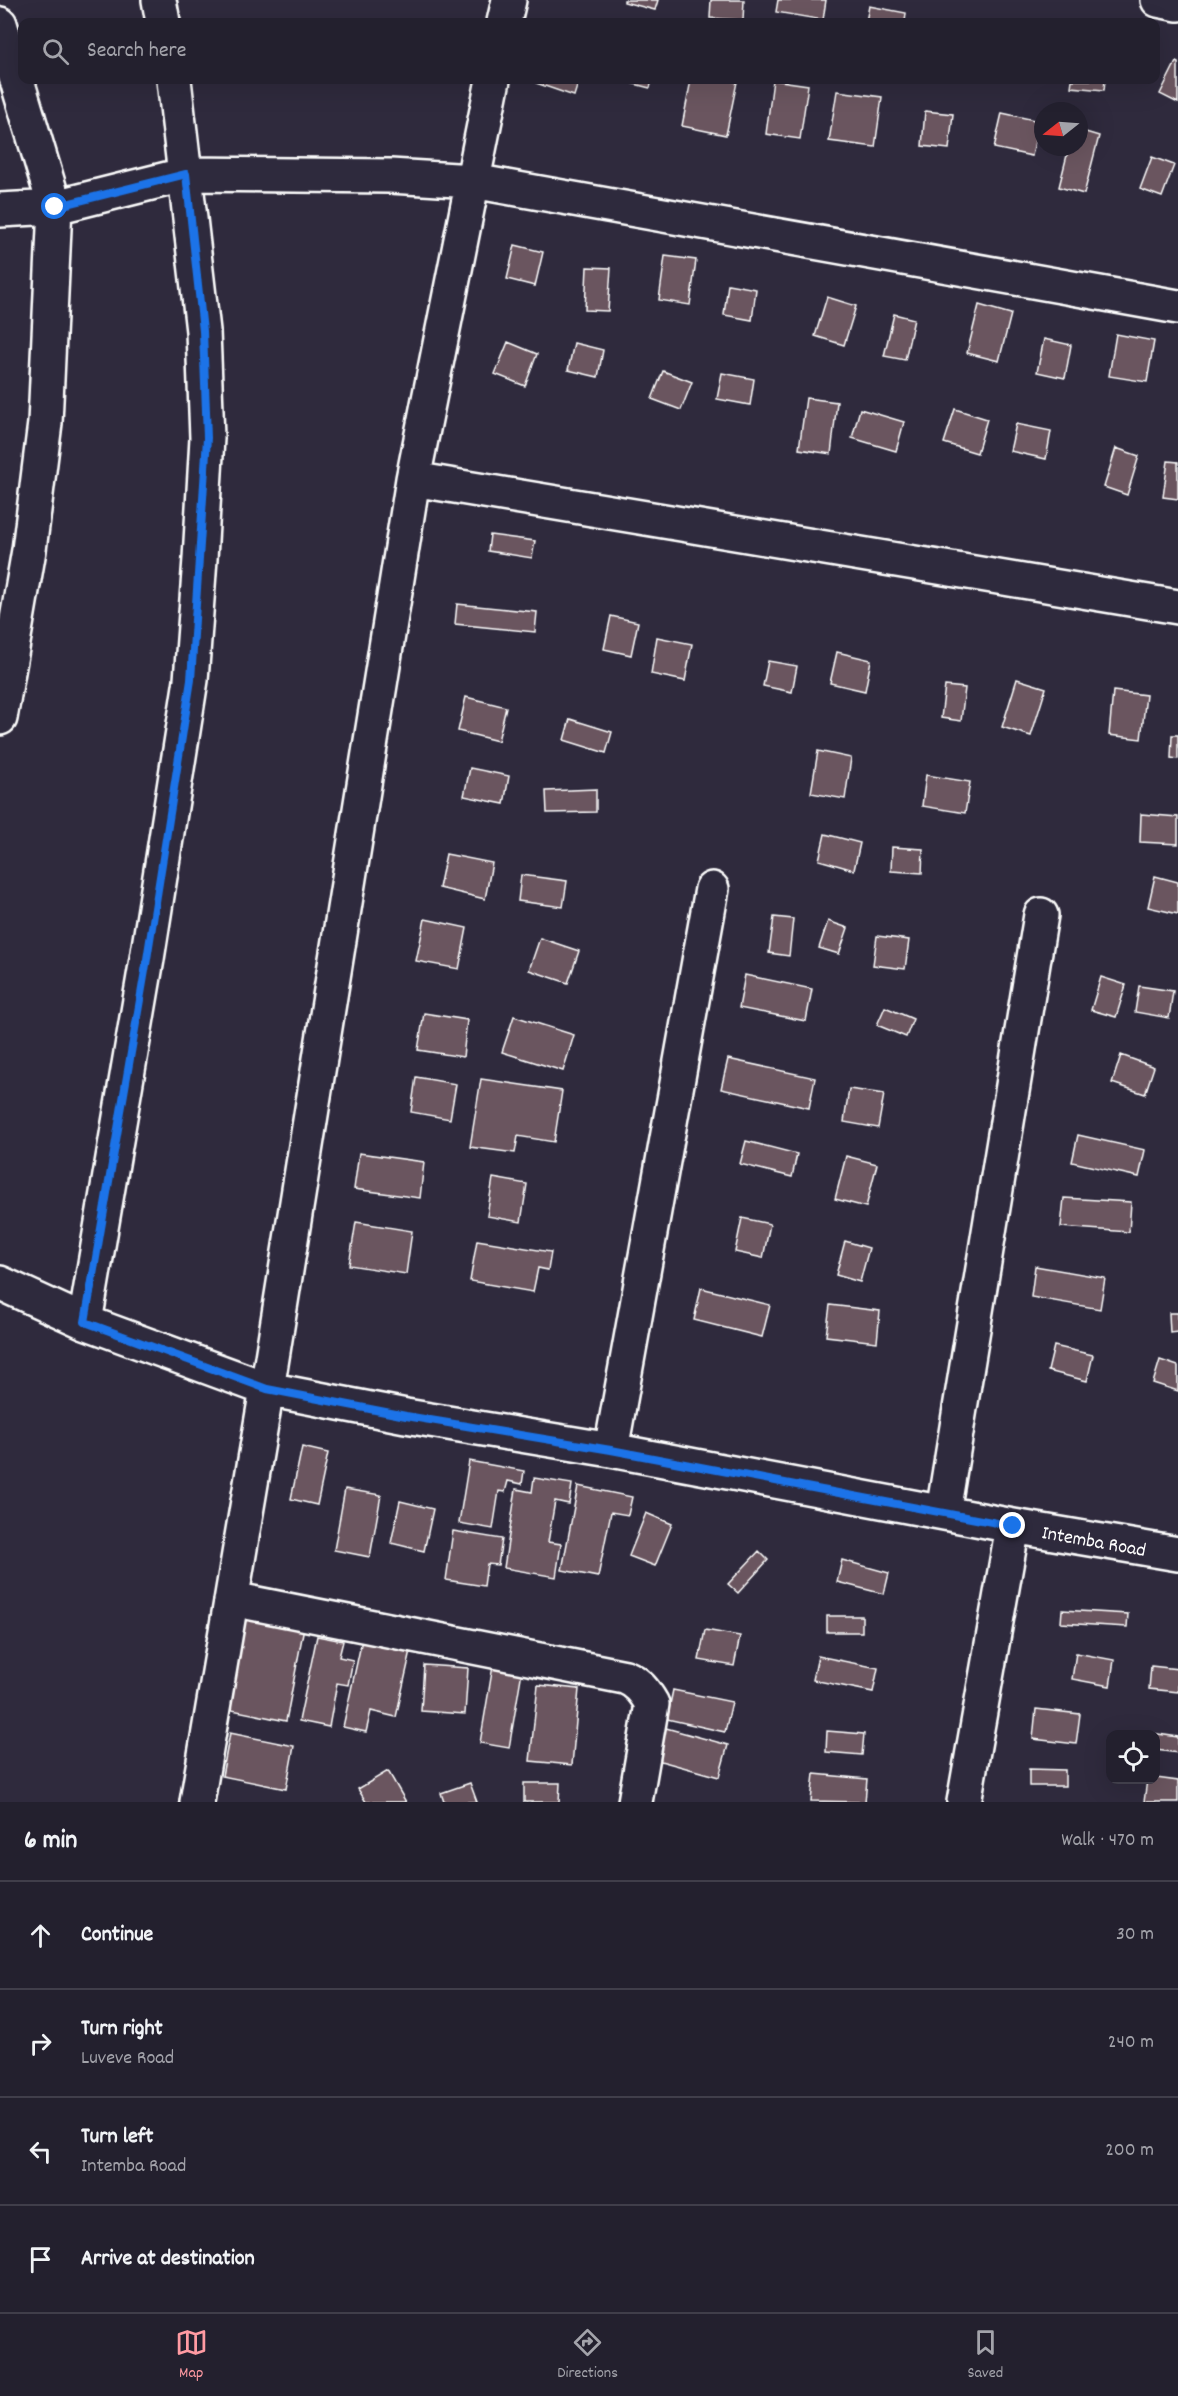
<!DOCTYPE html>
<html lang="en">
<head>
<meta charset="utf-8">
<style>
  :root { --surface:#23202e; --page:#2b2836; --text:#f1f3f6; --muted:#a3a3aa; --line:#403e4a; --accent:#ff9aa2 }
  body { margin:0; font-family:Dekko,sans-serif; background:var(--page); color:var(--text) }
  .controls { position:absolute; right:18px; bottom:18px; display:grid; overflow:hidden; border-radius:12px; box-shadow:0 6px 24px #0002 }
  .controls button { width:54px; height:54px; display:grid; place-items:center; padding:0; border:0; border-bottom:2px solid var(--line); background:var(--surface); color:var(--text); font:30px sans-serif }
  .compass { position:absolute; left:1034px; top:102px; width:54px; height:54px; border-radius:50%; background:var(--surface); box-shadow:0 6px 24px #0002; rotate:253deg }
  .stop { position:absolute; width:18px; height:18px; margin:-14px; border:4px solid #1a73e8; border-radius:50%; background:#fff }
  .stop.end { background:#1a73e8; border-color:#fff; box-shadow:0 2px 6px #0008 }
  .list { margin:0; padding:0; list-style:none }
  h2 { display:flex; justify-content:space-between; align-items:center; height:78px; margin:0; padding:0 24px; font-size:26px }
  h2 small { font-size:20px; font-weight:400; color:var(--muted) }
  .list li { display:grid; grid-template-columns:39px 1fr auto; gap:18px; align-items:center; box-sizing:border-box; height:108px; padding:0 24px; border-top:2px solid var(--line) }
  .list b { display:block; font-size:22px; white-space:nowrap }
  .list p { margin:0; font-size:20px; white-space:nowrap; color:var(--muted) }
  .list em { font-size:20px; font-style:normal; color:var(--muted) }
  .icon { flex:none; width:33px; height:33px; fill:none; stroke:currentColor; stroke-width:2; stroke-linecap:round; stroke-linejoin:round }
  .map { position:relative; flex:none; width:1178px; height:1802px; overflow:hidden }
  .search { position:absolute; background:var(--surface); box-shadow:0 6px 24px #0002; left:18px; right:18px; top:18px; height:66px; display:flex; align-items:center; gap:15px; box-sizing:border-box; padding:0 21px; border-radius:12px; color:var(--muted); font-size:22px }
  .sheet { height:510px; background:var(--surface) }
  nav { display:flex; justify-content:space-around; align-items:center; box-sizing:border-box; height:84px; border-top:2px solid var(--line); background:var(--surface); font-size:16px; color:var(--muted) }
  nav a { display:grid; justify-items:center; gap:3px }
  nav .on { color:var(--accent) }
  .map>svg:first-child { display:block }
</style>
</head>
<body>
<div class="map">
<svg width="1178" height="1802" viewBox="0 0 1178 1802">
  <rect width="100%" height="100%" fill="#2f2a3d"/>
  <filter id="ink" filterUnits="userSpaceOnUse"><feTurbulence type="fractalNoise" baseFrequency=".0167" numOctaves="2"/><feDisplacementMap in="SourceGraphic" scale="12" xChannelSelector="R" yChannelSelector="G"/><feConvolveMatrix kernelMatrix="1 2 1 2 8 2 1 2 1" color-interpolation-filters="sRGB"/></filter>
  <g filter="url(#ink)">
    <!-- building -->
    <path fill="#6b545e" stroke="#fff" stroke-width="1.5" d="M624,0h34l-3,10 -31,-8z
      M711,0h33l-1,20 -33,-2z
      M778,0h48l-3,20 -47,-8z
      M869,6l37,7 -1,9h-39z
      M1176,62l2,1v40l-18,-9z
      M537,80h42l-5,16 -38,-13z
      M619,80h33l-2,8z
      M691,80h32l14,2 -11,53 -44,-9z
      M773,80l35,5 -8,54 -34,-5z
      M1072,80h33l-1,10 -33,-3z
      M837,91l45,6 -7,50 -46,-6z
      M925,111l28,3 -4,35 -27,-3z
      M1002,113l37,8 -7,35 -38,-8z
      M1079,130l20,6 -15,58 -25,-7 10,-40h10z
      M1152,157l22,8 -12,32 -22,-8z
      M515,245l28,7 -8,34 -28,-7z
      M665,256l31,4 -6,45 -31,-5z
      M587,267l24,1 -3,43 -23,-1z
      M728,284l28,5 -4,31 -28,-5z
      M827,297l29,9 -12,39 -29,-9z
      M979,305l32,9 -12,47 -32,-8z
      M894,314l20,5 -9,41 -21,-4z
      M1116,334l38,7 -7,41 -38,-6z
      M1044,339l27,6 -6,33 -28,-6z
      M508,342l29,12 -12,32 -30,-12z
      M574,343l29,7 -5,27 -30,-7z
      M663,371l29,11 -11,28 -29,-11z
      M722,373l32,6 -4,26 -33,-6z
      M806,398l31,4 -6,52 -32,-5z
      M860,409l44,13 -8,29 -44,-13z
      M955,409l32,10 -10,34 -33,-10z
      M1016,424l35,7 -5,28 -36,-8z
      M1116,448l23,8 -12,39 -23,-8z
      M1168,461l10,1v37l-15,-2z
      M490,535l45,6 -3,17 -44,-7z
      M457,604l80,8 -2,20 -80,-8z
      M611,616l27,6 -7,33 -27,-6z
      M657,637l35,7 -7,37 -34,-7z
      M837,652l34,8 -6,31 -35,-8z
      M768,661l29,5 -5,26 -29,-6z
      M1017,679l29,9 -15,48 -29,-9z
      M945,686l20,2 -4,33 -20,-3z
      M1113,691l33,4 -5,44 -32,-4z
      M466,697l40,10 -8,34 -40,-10z
      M570,719l42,13 -6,21 -42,-13z
      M1172,735h6v24l-7,-1z
      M818,751l33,7 -6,41 -34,-6z
      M470,768l39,8 -5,28 -40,-8z
      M926,775l44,7 -5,31 -43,-7z
      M596,789v23l-49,1 -1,-22z
      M1141,814l37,3v27l-38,-2z
      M825,834l35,9 -6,27 -35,-10z
      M892,847l31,2 -1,24 -31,-2z
      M446,854l46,9 -7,36 -46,-11z
      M521,875l46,6 -4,26 -45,-6z
      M1155,876l23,6v32l-30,-7z
      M774,917l19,2 -4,37 -20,-3z
      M425,919l42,9 -8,41 -43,-8z
      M828,921l20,7 -9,26 -20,-6z
      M877,936l32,4 -4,29 -32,-4z
      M540,938l39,13 -11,32 -39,-13z
      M745,975l67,14 -6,32 -67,-13z
      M1101,977l25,8 -10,32 -25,-7z
      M1139,986l34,5 -4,27 -34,-6z
      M885,1007l28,12 -7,18 -29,-12z
      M424,1013l43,7 -4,37 -45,-7z
      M514,1016l60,19 -11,36 -61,-19z
      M1121,1055l33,12 -9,27 -33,-11z
      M728,1059l87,19 -6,30 -88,-19z
      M416,1077l40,7 -6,35 -39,-7z
      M481,1079l81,12 -8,51 -36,-6 -3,17 -45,-6z
      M849,1089l35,5 -6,34 -34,-6z
      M1078,1135l67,15 -6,27 -67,-15z
      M746,1141l51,13 -5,23 -52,-13z
      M359,1153l65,9 -4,36 -66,-9z
      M846,1156l31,8 -11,43 -31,-8z
      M493,1178l34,6 -6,38 -34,-6z
      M1064,1198l67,4 -2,30 -68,-5z
      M742,1218l28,6 -7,34 -28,-6z
      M356,1222l56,9 -6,43 -57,-9z
      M477,1240l74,12 -3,18 -10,-2 -5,24 -63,-11z
      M845,1241l24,7 -9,34 -24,-7z
      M1035,1266l70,12 -5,31 -69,-12z
      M701,1288l69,17 -8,32 -68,-17z
      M830,1305l50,6 -3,31 -51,-6z
      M1169,1313h9v19l-8,1z
      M1054,1346l39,9 -6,26 -39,-10z
      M1160,1360l18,6v25l-25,-8z
      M302,1447l26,6 -11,52 -26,-6z
      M469,1461l55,10 -2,13 -14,-3 -3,11 -6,-1 -6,38 -34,-6z
      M534,1478l38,6 -3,20 -14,-3 -7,41 13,2 -5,33 -52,-9 12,-79 16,3z
      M578,1486l54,11 -4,18 -17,-3 -13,65 -36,-7z
      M345,1489l36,6 -11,62 -36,-7z
      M400,1501l33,8 -9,42 -33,-8z
      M646,1513l26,11 -17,42 -26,-10z
      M453,1531l49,8 -4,26 -11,-1 -3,22 -38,-6z
      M759,1551l9,9 -30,33 -10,-9z
      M842,1560l47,13 -5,21 -47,-12z
      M1062,1610l66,4 -1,13 -66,-4z
      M245,1615l59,12 -18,94 -59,-12z
      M827,1616h35v16h-35z
      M705,1630l35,6 -6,30 -35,-6z
      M363,1635l49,11 -16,71 -25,-6 -5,21 -23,-5z
      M317,1636l26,5 -4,16 14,3 -5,25 -11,-2 -8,44 -30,-6z
      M1076,1653l38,7 -4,26 -38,-7z
      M818,1656l60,12 -5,24 -60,-12z
      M494,1660l29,5 -14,83 -29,-5z
      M424,1665l44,3 -3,46 -44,-3z
      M1151,1666l27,3v23l-29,-3z
      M538,1685l41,4 -7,76 -42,-4z
      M673,1690l59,12 -7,30 -58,-13z
      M1036,1709l44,5 -4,30 -43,-5z
      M666,1728l62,17 -9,32 -62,-17z
      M827,1731l37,3 -2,21 -36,-3z
      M230,1733l64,13 -8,43 -64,-13z
      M1151,1733l27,4v16l-22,-3v-16z
      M1029,1769l36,1v16h-36z
      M388,1771l18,31h-40l-8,-13z
      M814,1774l53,5 -2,23 -54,-1z
      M1156,1778l22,3v21h-34l3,-22h9z
      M470,1783l7,19h-33l-3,-9z
      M524,1783h36l-1,19h-35z"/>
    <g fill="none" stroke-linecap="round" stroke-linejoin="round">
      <defs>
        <path id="minor" d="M159,0l4,22
          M1158,0l20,4
          M504,22l5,-22
          M0,24l55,183 -10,216 -16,127 -29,168
          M0,210l55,-3 132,-33 203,2 83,5 705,126
          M413,479l765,128
          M0,1283l85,39 182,67 139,27 205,34 402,76 165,28
          M85,1322l62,-363 44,-279 9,-121 7,-121 -4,-107 -29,-251
          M611,1450l101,-561
          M943,1512l98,-597
          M232,1599l393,78c13,5 20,15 27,27l-17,98
          M197,1802l70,-413 146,-910 80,-399
          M964,1802l49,-276"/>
      </defs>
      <!-- minor casing -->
      <use href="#minor" stroke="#fff" stroke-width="38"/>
      <!-- minor -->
      <use href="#minor" stroke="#2f2a3d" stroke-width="33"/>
    </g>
  </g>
  <g fill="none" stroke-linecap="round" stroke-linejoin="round" filter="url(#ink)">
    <!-- route -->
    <path stroke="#1a73e8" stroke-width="8" d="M55,207l131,-33 17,157 4,107 -16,242 -44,279 -62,363 182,67 139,27 205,34 402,76"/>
  </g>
  <g text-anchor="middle" stroke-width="6" stroke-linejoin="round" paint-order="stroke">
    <!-- street labels -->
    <g font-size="20" fill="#fff" stroke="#2f2a3d">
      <text transform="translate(1094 1540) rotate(10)" y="7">Intemba Road</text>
    </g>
  </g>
</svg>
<div class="controls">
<button><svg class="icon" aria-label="locate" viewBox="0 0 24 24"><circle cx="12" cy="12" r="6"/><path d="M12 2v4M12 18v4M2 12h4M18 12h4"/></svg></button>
</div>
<svg class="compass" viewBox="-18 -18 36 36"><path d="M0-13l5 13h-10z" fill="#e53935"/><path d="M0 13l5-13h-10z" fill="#a3a3aa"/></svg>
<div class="stop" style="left:55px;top:207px"></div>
<div class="stop end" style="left:1013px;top:1526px"></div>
<div class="search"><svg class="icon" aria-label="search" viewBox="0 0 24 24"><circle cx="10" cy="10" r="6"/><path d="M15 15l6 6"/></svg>Search here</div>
</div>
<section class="sheet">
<h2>6 min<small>Walk · 470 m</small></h2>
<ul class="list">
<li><svg class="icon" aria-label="ahead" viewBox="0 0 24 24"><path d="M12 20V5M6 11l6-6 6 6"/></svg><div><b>Continue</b></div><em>30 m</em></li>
<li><svg class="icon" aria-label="right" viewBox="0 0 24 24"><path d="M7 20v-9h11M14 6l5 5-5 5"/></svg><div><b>Turn right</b><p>Luveve Road</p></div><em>240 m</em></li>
<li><svg class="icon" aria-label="left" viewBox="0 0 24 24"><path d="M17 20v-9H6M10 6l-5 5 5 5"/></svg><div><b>Turn left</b><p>Intemba Road</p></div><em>200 m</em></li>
<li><svg class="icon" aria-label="arrive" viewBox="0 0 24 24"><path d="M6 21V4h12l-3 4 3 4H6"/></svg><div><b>Arrive at destination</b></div></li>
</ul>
</section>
<nav>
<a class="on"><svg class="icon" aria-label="map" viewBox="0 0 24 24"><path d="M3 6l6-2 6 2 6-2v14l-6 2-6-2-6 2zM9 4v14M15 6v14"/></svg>Map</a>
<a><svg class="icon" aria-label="directions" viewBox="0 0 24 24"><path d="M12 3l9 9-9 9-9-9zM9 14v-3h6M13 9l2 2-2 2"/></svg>Directions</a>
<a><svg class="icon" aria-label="saved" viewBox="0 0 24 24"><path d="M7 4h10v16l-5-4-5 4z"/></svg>Saved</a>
</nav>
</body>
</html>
